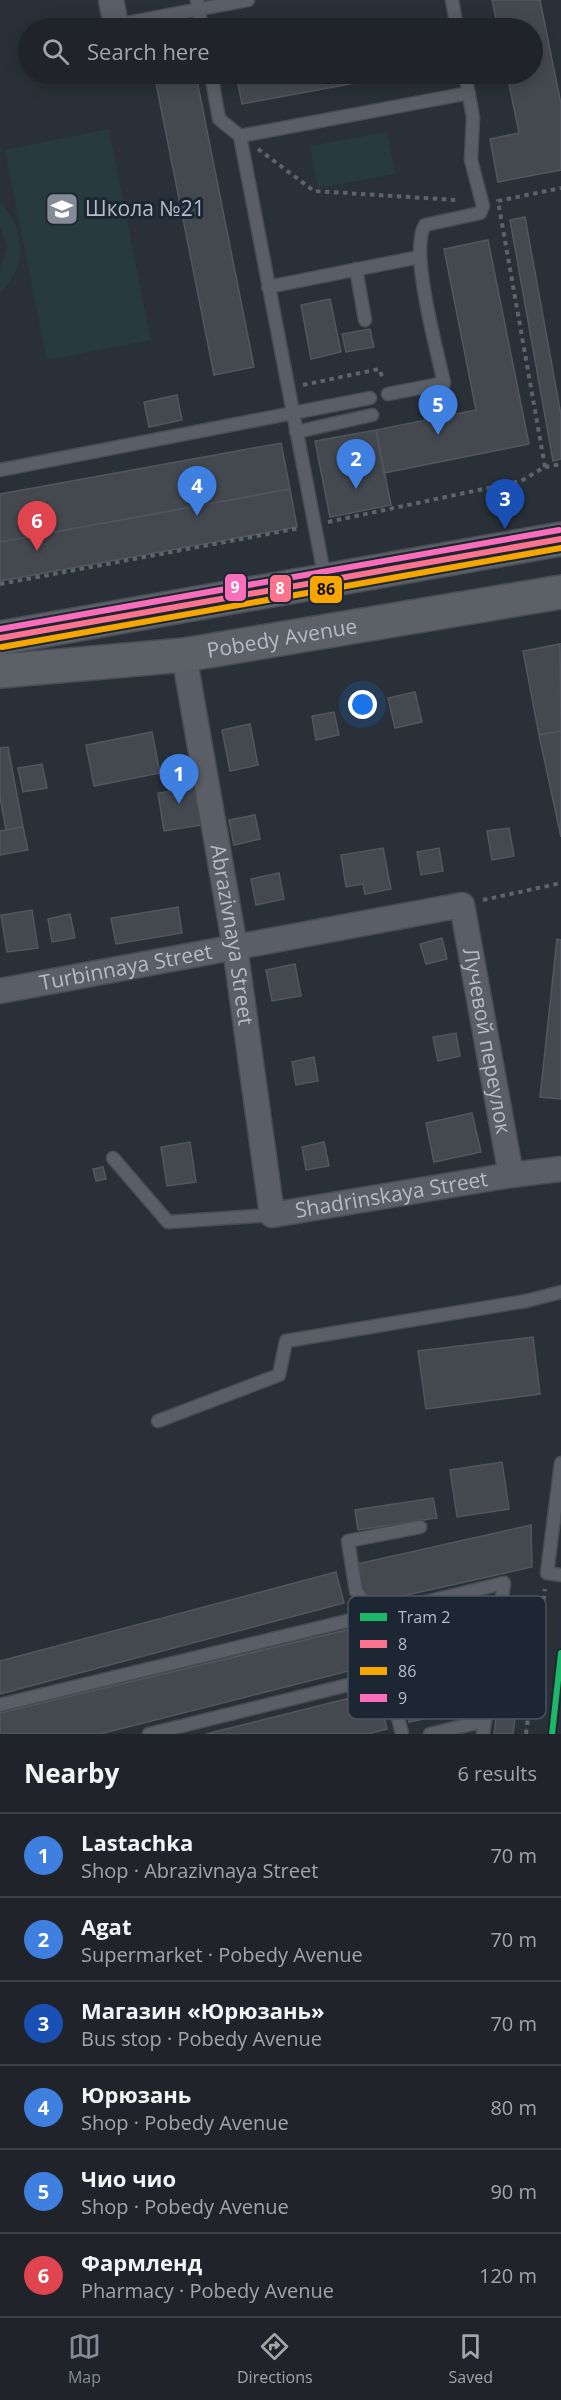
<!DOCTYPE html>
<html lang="en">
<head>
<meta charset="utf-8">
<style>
  :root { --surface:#20242a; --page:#2d3036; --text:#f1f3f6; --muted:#a2a4a8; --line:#3d4147; --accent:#848b96 }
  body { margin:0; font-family:"Open Sans",sans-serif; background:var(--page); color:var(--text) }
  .you { position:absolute; left:363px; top:705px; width:21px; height:21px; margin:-15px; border:4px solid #fff; border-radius:50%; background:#1a73e8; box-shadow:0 0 0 9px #1a73e833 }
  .badge { display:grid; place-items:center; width:39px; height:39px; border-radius:50%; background:var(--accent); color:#fff; font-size:20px; font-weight:700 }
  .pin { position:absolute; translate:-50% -50px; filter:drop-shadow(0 2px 3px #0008) }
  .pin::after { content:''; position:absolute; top:32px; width:21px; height:18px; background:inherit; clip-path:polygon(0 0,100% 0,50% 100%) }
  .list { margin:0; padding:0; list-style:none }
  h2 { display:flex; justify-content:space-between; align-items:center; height:78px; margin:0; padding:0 24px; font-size:26px }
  h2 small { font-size:20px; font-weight:400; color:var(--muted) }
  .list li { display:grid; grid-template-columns:39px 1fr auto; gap:18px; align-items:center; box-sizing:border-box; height:84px; padding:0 24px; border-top:2px solid var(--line) }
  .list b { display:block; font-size:22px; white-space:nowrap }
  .list p { margin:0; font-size:20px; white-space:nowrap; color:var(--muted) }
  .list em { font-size:20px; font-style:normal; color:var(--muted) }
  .icon { flex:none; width:33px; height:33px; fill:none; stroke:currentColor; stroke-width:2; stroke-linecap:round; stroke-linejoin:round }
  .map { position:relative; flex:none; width:561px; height:1734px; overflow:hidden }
  .search { position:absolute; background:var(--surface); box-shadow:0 3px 15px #0003; left:18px; right:18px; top:18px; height:66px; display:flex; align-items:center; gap:15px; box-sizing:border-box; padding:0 21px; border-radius:33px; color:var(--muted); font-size:22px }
  .sheet { height:582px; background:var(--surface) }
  nav { display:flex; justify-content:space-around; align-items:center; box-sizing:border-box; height:84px; border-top:2px solid var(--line); background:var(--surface); font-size:16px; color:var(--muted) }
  nav a { display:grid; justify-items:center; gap:3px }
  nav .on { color:var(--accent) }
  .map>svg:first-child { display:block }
</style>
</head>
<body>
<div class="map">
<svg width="561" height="1734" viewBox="0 0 561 1734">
  <rect width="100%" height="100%" fill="#2a3038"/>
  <!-- green -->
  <path fill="#273a3e" d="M109,129l42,211 -104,20 -42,-210z
    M387,132l8,42 -77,14 -8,-42z
    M0,203c27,26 27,65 0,90v-20l7,-26 -7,-22z"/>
  <!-- building -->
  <path fill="#444950" stroke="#52575f" stroke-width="1.5" d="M492,0h48l21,104v66l-63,12 -8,-43 29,-6 -12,-59h25v-46h-34z
    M236,74h168l-162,30z
    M196,75l58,292 -40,8 -58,-292z
    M525,217l36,198v44l-8,2 -43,-241z
    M488,240l41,204 -145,29 -8,-43 100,-20 -32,-161z
    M330,299l11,53 -30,7 -10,-54z
    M370,329l4,18 -28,5 -4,-18z
    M177,395l5,25 -33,7 -5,-25z
    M376,430l15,75 -61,12 -15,-76z
    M281,443l9,46 -290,53v-48z
    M290,489l7,38 -297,54v-39z
    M560,644l1,87 -22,4 -16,-84z
    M415,692l7,30 -27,6 -7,-30z
    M334,712l5,23 -23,5 -4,-24z
    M250,724l8,41 -28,6 -8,-41z
    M561,731v106l-22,-102z
    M152,732l8,41 -66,13 -8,-41z
    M8,747l15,80 -17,3 -6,-33v-49z
    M42,764l5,24 -24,4 -5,-24z
    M195,787l7,38 -38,6 -6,-38z
    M255,815l5,24 -26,6 -5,-25z
    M23,827l5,23 -28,5v-24z
    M509,828l5,28 -22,4 -5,-29z
    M383,848l8,41 -26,5 -2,-10 -17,3 -5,-32z
    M439,848l4,23 -22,4 -4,-23z
    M279,873l5,26 -28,6 -5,-26z
    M178,907l4,26 -66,11 -5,-26z
    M32,910l6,38 -31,4 -6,-37z
    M70,914l5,24 -23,4 -4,-23z
    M442,938l5,21 -21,5 -6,-20z
    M557,939l4,1v159l-21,-2z
    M295,964l6,32 -29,5 -6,-31z
    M456,1033l4,23 -22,5 -5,-24z
    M314,1057l4,24 -22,4 -4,-23z
    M472,1113l9,39 -47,10 -8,-39z
    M190,1142l6,40 -29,4 -6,-39z
    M324,1142l5,24 -23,4 -4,-23z
    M103,1167l3,12 -10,2 -3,-12z
    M533,1337l7,57 -114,15 -8,-58z
    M502,1462l7,47 -52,8 -7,-47z
    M433,1498l4,20 -79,12 -3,-20z
    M531,1525l1,42 -166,37 -9,-40z
    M336,1572l8,31 -344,91v-33z
    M508,1622l19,4 -14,108h-19z
    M363,1626l9,39 -272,69h-100v-21z
    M461,1666l9,43 -61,13 -9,-43z
    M378,1691l9,38 -19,5h-162z"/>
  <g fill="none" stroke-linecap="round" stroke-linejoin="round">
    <defs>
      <path id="lane" d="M197,0l5,28
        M452,0l5,28
        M116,25l132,-25
        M211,74l8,45 21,17 85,443
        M240,136l229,-43
        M356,269l9,51
        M268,287l151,-30
        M388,394l56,-11c-7,-33 -35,-133 -19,-158l55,-12 3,-7 -12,-46 2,-43 -8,-43
        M296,432l76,-17
        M0,470l370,-72
        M113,1158l55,64 104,-7
        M158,1421l121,-46 7,-34 240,-40 35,-9
        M561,1463l-14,110 14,2
        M0,1705l504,-122 -21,151
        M149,1734l345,-85
        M402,1734l-30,-120 -16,-23 -8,-50 72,-14
        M430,1734l54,-13"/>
      <g id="street">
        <path d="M111,0l5,25"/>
        <path id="s1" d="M184,655l51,292 37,268 239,-40 50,-6"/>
        <path id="s2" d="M0,991l462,-86 49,270"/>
      </g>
      <g id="primary">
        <path d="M0,638l561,-99"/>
        <path id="s3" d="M0,671l184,-16 377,-63"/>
      </g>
    </defs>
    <!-- lane casing -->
    <use href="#lane" stroke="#484c53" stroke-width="15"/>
    <!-- street casing -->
    <use href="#street" stroke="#484c53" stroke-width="27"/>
    <!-- primary casing -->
    <use href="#primary" stroke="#484c55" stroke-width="36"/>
    <!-- path -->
    <path stroke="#5d636a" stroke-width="4" stroke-dasharray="4.5 4.5" stroke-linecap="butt" d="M258,149l56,42 142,9
      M303,385l76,-16 4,10
      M545,467l-47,-266 63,-13
      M328,522l193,-41 24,-14 16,-3
      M0,584l300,-56
      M483,900l78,-17
      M526,1734l19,-145"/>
    <!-- lane -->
    <use href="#lane" stroke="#5a5e66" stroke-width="12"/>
    <!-- street -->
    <use href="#street" stroke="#5a5e66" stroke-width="24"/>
    <!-- primary -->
    <use href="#primary" stroke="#5c6168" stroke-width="33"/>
    <defs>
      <path id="bus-1" d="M0,638l561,-99"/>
      <path id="bus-2" d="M2,647l559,-99"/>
      <path id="bus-3" d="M0,629l559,-99"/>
    </defs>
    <!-- bus-1 casing -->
    <use href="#bus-1" stroke="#1d2633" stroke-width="10"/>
    <!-- bus-2 casing -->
    <use href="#bus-2" stroke="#1d2633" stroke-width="10"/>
    <!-- bus-3 casing -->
    <use href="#bus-3" stroke="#1d2633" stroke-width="10"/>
    <!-- bus-1 -->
    <use href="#bus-1" stroke="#fc738d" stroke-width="6"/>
    <!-- bus-2 -->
    <use href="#bus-2" stroke="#f7a600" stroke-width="6"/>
    <!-- bus-3 -->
    <use href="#bus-3" stroke="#fb6dba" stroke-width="6"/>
    <defs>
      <path id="tram-1" d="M552,1734l9,-81"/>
    </defs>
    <!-- tram-1 casing -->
    <use href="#tram-1" stroke="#1d2633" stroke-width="10"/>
    <!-- tram-1 -->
    <use href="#tram-1" stroke="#1ab867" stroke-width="6"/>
  </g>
  <!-- icons -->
  <defs>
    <symbol id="school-square" viewBox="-11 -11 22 22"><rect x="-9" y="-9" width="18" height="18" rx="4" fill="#848b96" stroke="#1d2633"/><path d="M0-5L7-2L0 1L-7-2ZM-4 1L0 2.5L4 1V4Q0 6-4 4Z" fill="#fff"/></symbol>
  </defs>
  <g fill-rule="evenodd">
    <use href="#school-square" x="43" y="190" width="38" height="38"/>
  </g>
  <g text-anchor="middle" stroke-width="6" stroke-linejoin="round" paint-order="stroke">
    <!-- poi labels -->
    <g font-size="21" fill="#b4bcc9" stroke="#1d2633" text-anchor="start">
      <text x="85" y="216">Школа №21</text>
    </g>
    <!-- street labels -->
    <g font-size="21" fill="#b4bcc9" stroke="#1d2633">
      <text dy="7" stroke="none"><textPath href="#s3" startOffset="284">Pobedy Avenue</textPath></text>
      <text dy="7" stroke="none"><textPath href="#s1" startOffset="284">Abrazivnaya Street</textPath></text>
      <text dy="7" stroke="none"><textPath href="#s2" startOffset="128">Turbinnaya Street</textPath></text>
      <text dy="7" stroke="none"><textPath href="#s2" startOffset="608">Лучевой переулок</textPath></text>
      <text dy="7" stroke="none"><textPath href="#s1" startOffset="688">Shadrinskaya Street</textPath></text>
    </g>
  </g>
  <!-- legend -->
  <rect x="348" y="1596" width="198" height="123" rx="9" fill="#1d2633" stroke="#4a5360" stroke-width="1.5"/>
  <rect x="360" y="1613" width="27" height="8" fill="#1ab867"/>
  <rect x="360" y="1640" width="27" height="8" fill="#fc738d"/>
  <rect x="360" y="1667" width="27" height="8" fill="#f7a600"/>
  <rect x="360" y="1694" width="27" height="8" fill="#fb6dba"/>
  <g font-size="16" fill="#b4bcc9">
    <text x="398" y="1623">Tram 2</text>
    <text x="398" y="1650">8</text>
    <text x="398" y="1677">86</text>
    <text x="398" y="1704">9</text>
  </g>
  <g stroke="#1d2633" stroke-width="2">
    <rect x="224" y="573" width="23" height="29" rx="6" fill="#fb6dba"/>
    <rect x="269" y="574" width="23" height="29" rx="6" fill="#fc738d"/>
    <rect x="309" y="575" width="34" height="29" rx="6" fill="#f7a600"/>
  </g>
  <g font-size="16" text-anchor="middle" font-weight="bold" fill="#fff">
    <text x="235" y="593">9</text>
    <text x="280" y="594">8</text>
  </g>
  <g font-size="16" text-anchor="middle" font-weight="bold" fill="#111">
    <text x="326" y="595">86</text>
  </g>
</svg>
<div class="you"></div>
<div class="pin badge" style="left:179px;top:804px;background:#3f7fe0">1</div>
<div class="pin badge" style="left:356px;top:489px;background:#3f7fe0">2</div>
<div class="pin badge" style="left:505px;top:529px;background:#1a4fb4">3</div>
<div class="pin badge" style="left:197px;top:516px;background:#3f7fe0">4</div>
<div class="pin badge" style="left:438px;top:435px;background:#3f7fe0">5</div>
<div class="pin badge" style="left:37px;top:551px;background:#e0444e">6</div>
<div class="search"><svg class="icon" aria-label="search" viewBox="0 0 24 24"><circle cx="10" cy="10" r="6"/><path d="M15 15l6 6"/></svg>Search here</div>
</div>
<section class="sheet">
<h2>Nearby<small>6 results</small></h2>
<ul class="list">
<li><span class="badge" style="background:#3f7fe0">1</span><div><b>Lastachka</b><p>Shop · Abrazivnaya Street</p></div><em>70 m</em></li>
<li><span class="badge" style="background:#3f7fe0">2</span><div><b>Agat</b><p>Supermarket · Pobedy Avenue</p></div><em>70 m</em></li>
<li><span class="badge" style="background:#1a4fb4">3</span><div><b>Магазин «Юрюзань»</b><p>Bus stop · Pobedy Avenue</p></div><em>70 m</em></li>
<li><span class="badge" style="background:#3f7fe0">4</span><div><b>Юрюзань</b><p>Shop · Pobedy Avenue</p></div><em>80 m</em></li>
<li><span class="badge" style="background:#3f7fe0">5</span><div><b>Чио чио</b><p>Shop · Pobedy Avenue</p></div><em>90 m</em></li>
<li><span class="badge" style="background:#e0444e">6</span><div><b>Фармленд</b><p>Pharmacy · Pobedy Avenue</p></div><em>120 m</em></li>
</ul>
</section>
<nav>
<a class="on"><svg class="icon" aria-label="map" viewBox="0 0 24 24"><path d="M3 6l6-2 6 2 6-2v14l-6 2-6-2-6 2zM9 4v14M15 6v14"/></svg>Map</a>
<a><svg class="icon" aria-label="directions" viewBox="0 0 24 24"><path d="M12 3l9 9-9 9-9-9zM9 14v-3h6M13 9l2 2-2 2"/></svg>Directions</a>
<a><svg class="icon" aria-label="saved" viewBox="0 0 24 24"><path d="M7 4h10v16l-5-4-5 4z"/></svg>Saved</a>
</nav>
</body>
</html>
